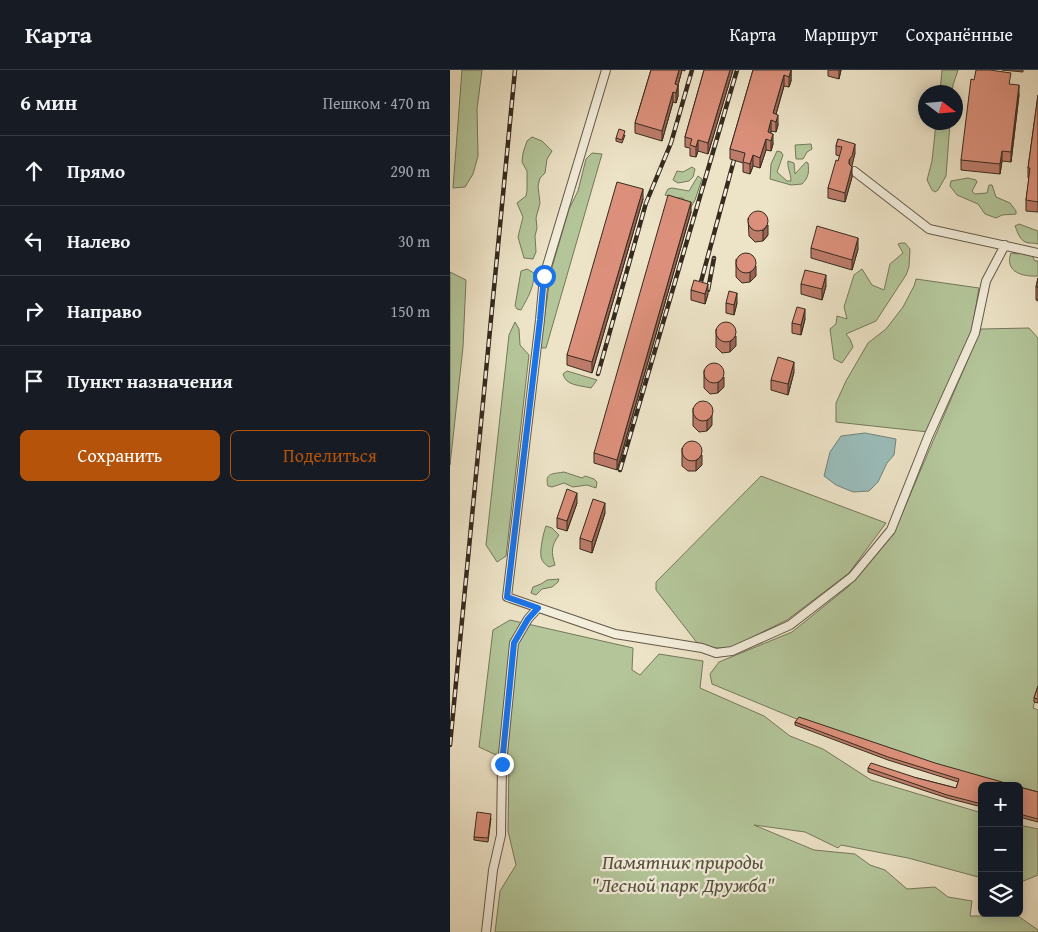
<!DOCTYPE html>
<html lang="ru">
<head>
<meta charset="utf-8">
<style>
  :root { --surface:#171b24; --page:#20242c; --text:#f1f3f6; --muted:#9ea1a6; --line:#363941; --accent:#b45309 }
  body { margin:0; font-family:"Gentium Book Plus",serif; background:var(--page); color:var(--text) }
  .controls { position:absolute; right:15px; bottom:15px; display:grid; overflow:hidden; border-radius:8px; box-shadow:0 2px 12px #0003 }
  .controls button { width:45px; height:45px; display:grid; place-items:center; padding:0; border:0; border-bottom:1px solid var(--line); background:var(--surface); color:var(--text); font:25px sans-serif }
  .compass { position:absolute; left:468px; top:15px; width:45px; height:45px; border-radius:50%; background:var(--surface); box-shadow:0 2px 12px #0003; rotate:106deg }
  .stop { position:absolute; width:15px; height:15px; margin:-11px; border:4px solid #1a73e8; border-radius:50%; background:#fff }
  .stop.end { background:#1a73e8; border-color:#fff; box-shadow:0 1px 5px #0008 }
  .list { margin:0; padding:0; list-style:none }
  h2 { display:flex; justify-content:space-between; align-items:center; height:65px; margin:0; padding:0 20px; font-size:21px }
  h2 small { font-size:16px; font-weight:400; color:var(--muted) }
  .list li { display:grid; grid-template-columns:32px 1fr auto; gap:15px; align-items:center; box-sizing:border-box; height:70px; padding:0 20px; border-top:1px solid var(--line) }
  .list b { display:block; font-size:19px; white-space:nowrap }
  .list em { font-size:16px; font-style:normal; color:var(--muted) }
  .actions { display:flex; gap:10px; padding:15px 20px }
  .actions a { flex:1; padding:11px 0; border:1px solid var(--accent); border-radius:8px; text-align:center; font-size:18px; color:var(--accent) }
  .actions .main { background:var(--accent); color:#fff }
  .icon { flex:none; width:28px; height:28px; fill:none; stroke:currentColor; stroke-width:2; stroke-linecap:round; stroke-linejoin:round }
  .map { position:relative; flex:none; width:588px; height:862px; overflow:hidden }
  header { display:flex; align-items:center; gap:30px; box-sizing:border-box; height:70px; padding:0 25px; background:var(--surface); border-bottom:1px solid var(--line) }
  header strong { font-size:24px }
  nav { display:flex; gap:28px; margin-inline-start:auto; font-size:18px }
  main { display:flex }
  aside { flex:1; background:var(--surface) }
  .map>svg:first-child { display:block }
</style>
</head>
<body>
<header>
<strong>Карта</strong>
<nav><a>Карта</a><a>Маршрут</a><a>Сохранённые</a></nav>
</header>
<main>
<aside>
<h2>6 мин<small>Пешком · 470 m</small></h2>
<ul class="list">
<li><svg class="icon" aria-label="ahead" viewBox="0 0 24 24"><path d="M12 20V5M6 11l6-6 6 6"/></svg><div><b>Прямо</b></div><em>290 m</em></li>
<li><svg class="icon" aria-label="left" viewBox="0 0 24 24"><path d="M17 20v-9H6M10 6l-5 5 5 5"/></svg><div><b>Налево</b></div><em>30 m</em></li>
<li><svg class="icon" aria-label="right" viewBox="0 0 24 24"><path d="M7 20v-9h11M14 6l5 5-5 5"/></svg><div><b>Направо</b></div><em>150 m</em></li>
<li><svg class="icon" aria-label="arrive" viewBox="0 0 24 24"><path d="M6 21V4h12l-3 4 3 4H6"/></svg><div><b>Пункт назначения</b></div></li>
</ul>
<div class="actions"><a class="main">Сохранить</a><a>Поделиться</a></div>
</aside>
<div class="map">
<svg width="588" height="862" viewBox="0 0 588 862">
  <rect width="100%" height="100%" fill="#ede3c7"/>
  <filter id="stains"><feTurbulence type="fractalNoise" baseFrequency=".004" numOctaves="4"/><feColorMatrix values="0 0 0 0 .2 0 0 0 0 .09 0 0 0 0 .02 0 0 0 .5 -.17"/></filter>
  <radialGradient id="worn" r=".72"><stop offset=".6" stop-color="#630" stop-opacity="0"/><stop offset="1" stop-color="#630" stop-opacity=".3"/></radialGradient>
  <!-- green -->
  <path fill="#b3c599" stroke="#74785c" d="M12,0h20l-5,39 1,47 -5,18 -8,13 -12,1z
    M492,0h16l-5,15 -1,7h-12z
    M486,53h14l-4,53 -8,14 -3,2 -3,-2 -5,-10 5,-19z
    M82,67l10,4 10,10 -5,8 -2,14 -5,5 -2,8 2,17 -4,15 1,10 -2,8 1,16 -3,7 -9,-1 -6,-21 5,-20 -6,-14 9,-7 1,-6v-19l-5,-9 1,-9 4,-12z
    M361,74l1,5 -5,3 -4,7h-7l-1,-14z
    M327,81l4,1 2,3 -6,17 10,9h4c0,-7 -4,-14 -3,-20l6,2 1,11 11,-12 2,1c1,9 1,14 -6,21l-11,1 -21,-6 1,-15z
    M142,83l10,1 -56,194h-4l-1,-6 10,-71 18,-62 9,-18 8,-32z
    M242,97l3,2 -2,8 -4,4 -11,2 -5,-3 4,-9 6,1z
    M248,106l4,3 -7,21 -4,7 -5,-2 -3,-7h-10l-8,-3 3,-6 4,-1 17,3z
    M518,108l8,2 1,2 -5,9 3,3 12,-1 2,-8h3l4,12 14,6 6,8v3l-14,1 -6,3 -11,-4 -7,-10 -21,-9 -7,-9 1,-5z
    M569,154l19,7v13c-3,-1 -6,-1 -9,-1 -9,-1 -11,-10 -14,-17z
    M451,173h4l5,6 -1,18 -3,8 -30,46 -30,13 4,5 3,8 -11,16 -8,-4 -4,-30 6,-5 1,-8 10,3 -3,-12 10,-32 8,-6 10,16 12,5 6,-26 13,-11 -5,-9z
    M574,182l7,2 4,7h3v15c-15,1 -34,-4 -27,-23l7,1z
    M77,199l7,4c0,15 -6,24 -13,37l-4,-1 -2,-3 6,-35z
    M0,202l16,8 -3,67 -13,118z
    M466,209l63,9 -8,47 -43,97 -92,-10v-19l10,-22 22,-38 18,-14 17,-22 11,-21z
    M65,252l4,7 1,16 9,10 -23,201 -9,6 -11,-17 23,-210z
    M579,258l9,10v351l-5,19 5,2v85l-19,-5v-4h-16l-204,-66 -87,-36 -2,-10 9,-12 73,-30 56,-45 47,-57 86,-201z
    M117,301l30,9 -6,8c-12,-3 -25,-2 -28,-14z
    M114,402l18,6 3,-2 9,3 3,3 -1,6 -9,-3 -14,2 -9,-4 -12,4 -4,-1c-4,-14 6,-12 16,-14z
    M311,406l125,47 -37,50 -62,47 -57,28h-14l-18,-4 -42,-54v-8z
    M96,456l6,2 7,7c-8,11 -8,17 -4,30l-6,2c-3,-2 -7,-5 -8,-10 -1,-8 2,-23 5,-31z
    M109,509l-1,3 -6,5 -10,2 -6,6 -5,-2 2,-6 8,-3 6,-4z
    M60,550l123,28 -1,22 8,5 19,-21 44,7 -3,27 64,28 26,20 33,13 48,31 111,33v65l-74,-20 -67,-13 -3,3 -33,-16 -51,-7 60,25 41,4 15,11 15,5 22,19 28,-2 13,10 24,4 -2,15h48l20,14v2h-543l5,-41 16,-26 -8,-34 1,-70 -30,-14 14,-117z
    M569,755l19,4v46l-17,7h-2z"/>
  <!-- water -->
  <path fill="#9abdbb" stroke="#72837d" d="M415,363l31,6 -2,16 -7,8 -9,19 -9,9 -16,1 -17,-7 -12,-9 6,-24 11,-16z"/>
  <g fill="none" stroke-linecap="round" stroke-linejoin="round">
    <defs>
      <path id="street" d="M156,0l-62,206 -4,44 -33,277 108,37 87,14 14,5 16,-2 58,-26 62,-48 39,-47 37,-93 47,-104 11,-52 19,-36
        M404,101l75,58 109,24
        M36,862l7,-62 8,-35 1,-71 12,-121 14,-24 10,-11"/>
    </defs>
    <!-- street casing -->
    <use href="#street" stroke="#645949" stroke-width="10"/>
    <!-- street -->
    <use href="#street" stroke="#f3eddb" stroke-width="8"/>
    <defs>
      <path id="rail" d="M249,219l35,-129
        M258,220l6,-32
        M148,304l48,-171 25,-60 21,-73
        M170,400l117,-400
        M0,675l65,-675"/>
    </defs>
    <!-- rail casing -->
    <use href="#rail" stroke="#362b1f" stroke-width="4.5"/>
    <!-- rail -->
    <use href="#rail" stroke="#f3eddb" stroke-width="2.5" stroke-dasharray="8" stroke-linecap="butt"/>
  </g>
  <!-- wall -->
  <path fill="#bd7c6a" stroke="#362b1f" d="M201,0h34v1l-3,-1 -4,15v11l-2,7 -3,-1 -11,39 -27,-8v-10z
    M254,0h29l-25,84 -10,-3 -2,6 -6,-1v-8l-5,-1v-10z
    M303,0h38v11l-2,6 -5,-1 -8,28 2,11 -2,7 -5,-1v2l2,11 -2,7 -5,-1 -6,18 -7,-2 -3,8 -7,-2v-9l-13,-4v-10z
    M378,0h13l-2,9 -11,-3z
    M552,0h21v2z
    M561,14l8,11 -8,67 -9,-1 -2,13 -39,-4v-10z
    M588,25v117l-12,-1v-11l3,-21 -1,-1v-10z
    M175,65l-3,8 -6,-2v-3z
    M388,69l17,14 -4,13 1,11 -7,25 -17,-4v-10l12,-32 -4,-1v-9z
    M193,129l-51,174 -25,-8v-10z
    M241,142l-74,258 -23,-7v-10z
    M298,148l20,17 -5,6 -8,1 -6,-6z
    M361,178l47,1 -6,21 -41,-12z
    M286,189l20,17 -6,6 -8,1 -6,-6z
    M588,208v23l-2,-1v-13z
    M351,214l25,2 -4,14 -21,-6z
    M241,220l17,4 -3,10 -14,-4z
    M276,233h11l-3,12 -8,-2z
    M355,249l-4,16 -9,-2v-10z
    M266,259l20,17 -6,6 -8,1 -6,-6z
    M254,300l20,17 -6,6 -8,1 -6,-6z
    M344,302l-6,23 -17,-5v-10z
    M243,338l19,17 -5,6 -8,1 -6,-6z
    M232,378l20,17 -6,6h-8l-6,-5z
    M127,433l-10,28 -10,-3v-10z
    M155,443l-13,40 -12,-4v-11z
    M588,616v17l-4,-1v-4z
    M345,652l187,64v21l-35,-9 -79,-26v-4l49,10 39,10 2,-6 -70,-22 -93,-35z
    M569,717l19,5v30l-19,-5z
    M41,748l-3,24 -14,-2v-3z"/>
  <!-- shaded-wall -->
  <path fill="#9a6556" stroke="#362b1f" d="M229,0h3l-6,23 -1,-9z
    M280,0h3l-25,84v-11z
    M341,0v11l-2,6v-10z
    M389,0h2l-2,9z
    M334,5v11l-10,35 -1,-8z
    M228,15v11l-2,7v-10z
    M569,15v10l-8,67v-10z
    M223,22v10l-11,39v-10z
    M328,45v10l-2,7v-10z
    M321,50v11l-3,9v-8z
    M323,64v10l-2,7v-10z
    M316,69v11l-6,18v-10z
    M248,70v11l-2,6v-10z
    M405,74v9l-3,13 -3,4v-10z
    M552,81v10l-2,13v-10z
    M303,85v11l-3,8v-10z
    M402,97v10l-7,25v-9z
    M193,119v10l-51,174v-11z
    M241,132v10l-74,258v-10z
    M318,155v10l-5,6v-10z
    M408,168v11l-6,21v-10z
    M306,196v10l-6,6v-10z
    M376,205v11l-4,14v-11z
    M258,214v10l-3,10v-10z
    M287,223v10l-3,12v-10z
    M355,239v10l-4,16v-10z
    M286,266v10l-6,6v-10z
    M344,292v10l-6,23v-11z
    M274,307v10l-6,6v-10z
    M262,345v10l-5,6v-10z
    M252,385v10l-6,6v-10z
    M127,423v10l-10,28v-10z
    M155,433v10l-13,40v-11z"/>
  <!-- building -->
  <path fill="#dc907b" stroke="#362b1f" d="M201,0h28l-4,14 3,1 -2,8 -3,-1 -11,39 -27,-8z
    M254,0h26l-22,73 -10,-3 -2,7 -6,-2 2,-6 -7,-2z
    M303,0h38l-2,7 -5,-2 -11,38 5,2 -2,7 -5,-2 -3,12 5,2 -2,7 -5,-2 -6,19 -7,-3 -3,9 -7,-2 2,-9 -15,-4z
    M526,0h14l21,3 -2,11 10,1 -8,67 -9,-1 -2,13 -39,-4 10,-81 3,1z
    M588,25v107l-12,-2 4,-32h-2z
    M169,59l6,2 -3,9 -6,-2z
    M388,69l17,5 -3,12 -3,4v4l3,3 -7,26 -17,-5 8,-28 2,1 4,-14 -6,-1z
    M167,112l26,7 -51,173 -25,-7z
    M218,125l23,7 -74,258 -23,-7z
    M298 151a10 10 0 1 1 20 0a10 10 0 1 1-20 0Z
    M367,156l41,12 -6,22 -41,-12z
    M286 193a10 10 0 1 1 20 0a10 10 0 1 1-20 0Z
    M355,200l21,5 -4,14 -21,-5z
    M588,208v9h-2z
    M244,210l14,4 -3,10 -14,-4z
    M279,221l8,2 -3,12 -8,-2z
    M347,237l8,2 -4,16 -9,-2z
    M266 262a10 10 0 1 1 20 0a10 10 0 1 1-20 0Z
    M328,287l16,5 -6,22 -17,-4z
    M254 303a10 10 0 1 1 20 0a10 10 0 1 1-20 0Z
    M243 341a10 10 0 1 1 20 0a10 10 0 1 1-20 0Z
    M232 381a10 10 0 1 1 20 0a10 10 0 1 1-20 0Z
    M117,419l10,4 -10,28 -10,-3z
    M143,429l12,4 -13,39 -12,-4z
    M588,616v13l-4,-1z
    M349,647l136,46 81,23h-34v18l-35,-9 -79,-27 3,-5 46,15 39,10 3,-9 -71,-22 -93,-35z
    M569,717l19,5v27l-19,-5z
    M27,742l14,2 -3,24 -14,-1z"/>
  <g fill="none" stroke-linecap="round" stroke-linejoin="round">
    <!-- route -->
    <path stroke="#1a73e8" stroke-width="6" d="M52,694l12,-121 14,-24 10,-11 -31,-11 33,-277 4,-44"/>
  </g>
  <g text-anchor="middle" stroke-width="4.5" stroke-linejoin="round" paint-order="stroke">
    <!-- park labels -->
    <g font-size="20" font-style="italic" fill="#55523e" stroke="#f3eddb">
      <text x="233" y="799">Памятник природы<tspan x="233" dy="23">"Лесной парк Дружба"</tspan></text>
    </g>
  </g>
  <rect width="100%" height="100%" filter="url(#stains)"/>
  <rect width="100%" height="100%" fill="url(#worn)"/>
</svg>
<div class="controls">
<button>+</button>
<button>−</button>
<button><svg class="icon" aria-label="layers" viewBox="0 0 24 24"><path d="M12 4l9 5-9 5-9-5zM3 14l9 5 9-5"/></svg></button>
</div>
<svg class="compass" viewBox="-18 -18 36 36"><path d="M0-13l5 13h-10z" fill="#e53935"/><path d="M0 13l5-13h-10z" fill="#9ea1a6"/></svg>
<div class="stop" style="left:94px;top:206px"></div>
<div class="stop end" style="left:52px;top:694px"></div>
</div>
</main>
</body>
</html>
